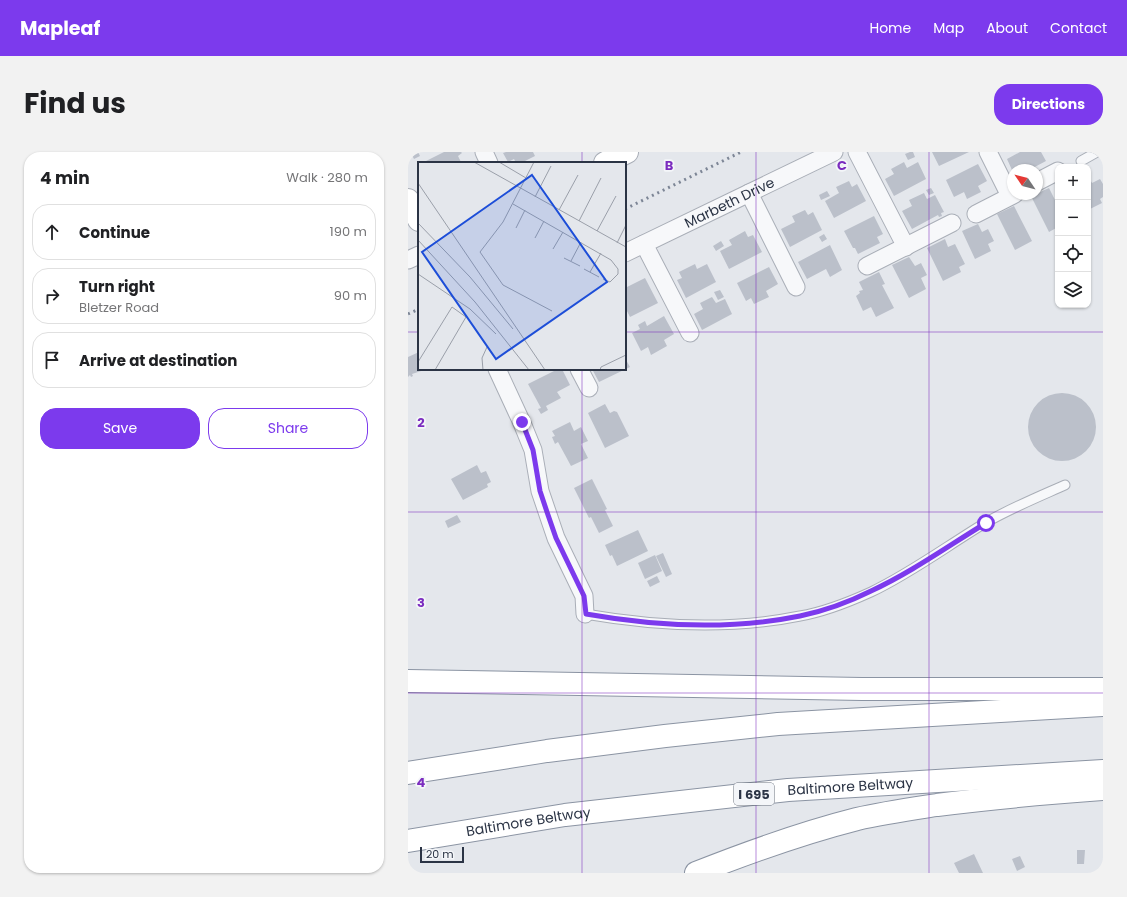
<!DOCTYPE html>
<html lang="en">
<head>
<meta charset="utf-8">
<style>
  :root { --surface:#fff; --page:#f2f2f2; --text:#202124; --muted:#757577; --line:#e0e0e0; --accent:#7c3aed }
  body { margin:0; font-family:Poppins,sans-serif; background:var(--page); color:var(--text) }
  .controls { position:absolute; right:12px; top:12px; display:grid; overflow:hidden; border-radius:8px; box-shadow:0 1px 3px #0004 }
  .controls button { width:36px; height:36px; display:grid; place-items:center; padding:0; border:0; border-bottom:1px solid var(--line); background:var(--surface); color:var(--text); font:20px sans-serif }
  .compass { position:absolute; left:599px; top:12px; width:36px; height:36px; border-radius:50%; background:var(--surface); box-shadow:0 1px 3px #0004; rotate:305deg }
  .scale { position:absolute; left:12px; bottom:10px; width:44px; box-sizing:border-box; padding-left:4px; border:2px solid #2b3445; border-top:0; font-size:11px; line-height:14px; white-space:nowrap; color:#2b3445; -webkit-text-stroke:3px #f4f6f9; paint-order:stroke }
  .stop { position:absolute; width:12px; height:12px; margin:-9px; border:3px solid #7c3aed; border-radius:50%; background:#fff }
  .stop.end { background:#7c3aed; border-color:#fff; box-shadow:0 1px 4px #0008 }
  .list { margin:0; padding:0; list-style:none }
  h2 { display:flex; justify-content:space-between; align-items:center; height:52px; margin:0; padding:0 16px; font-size:17px }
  h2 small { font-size:13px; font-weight:400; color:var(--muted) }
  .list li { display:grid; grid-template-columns:26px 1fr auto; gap:12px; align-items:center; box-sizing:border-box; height:56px; margin:0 8px 8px; padding:0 8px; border:1px solid var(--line); border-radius:16px }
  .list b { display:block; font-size:15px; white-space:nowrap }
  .list p { margin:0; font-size:13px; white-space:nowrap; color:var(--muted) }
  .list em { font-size:13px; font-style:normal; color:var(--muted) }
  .actions { display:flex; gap:8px; padding:12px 16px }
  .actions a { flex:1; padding:9px 0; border:1px solid var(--accent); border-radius:16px; text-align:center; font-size:14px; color:var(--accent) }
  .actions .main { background:var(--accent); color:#fff }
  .icon { flex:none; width:22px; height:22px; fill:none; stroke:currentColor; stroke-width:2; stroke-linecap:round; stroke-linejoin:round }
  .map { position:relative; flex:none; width:695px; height:721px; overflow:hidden; border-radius:16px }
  header { display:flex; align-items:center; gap:24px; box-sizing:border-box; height:56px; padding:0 20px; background:var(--accent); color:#fff }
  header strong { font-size:19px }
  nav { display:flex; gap:22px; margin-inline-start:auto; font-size:14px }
  .intro { display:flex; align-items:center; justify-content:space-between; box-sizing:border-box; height:96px; padding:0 24px }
  h1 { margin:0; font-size:28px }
  .button { padding:10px 18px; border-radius:16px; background:var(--accent); color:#fff; font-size:14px; font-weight:700 }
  main { display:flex; gap:24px; padding:0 24px }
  aside { flex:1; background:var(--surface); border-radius:16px; box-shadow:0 1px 3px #0004 }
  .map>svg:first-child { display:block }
</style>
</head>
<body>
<header>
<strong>Mapleaf</strong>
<nav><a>Home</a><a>Map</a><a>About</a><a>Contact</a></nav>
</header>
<div class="intro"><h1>Find us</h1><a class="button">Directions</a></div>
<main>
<aside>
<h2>4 min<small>Walk · 280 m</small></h2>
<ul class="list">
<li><svg class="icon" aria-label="ahead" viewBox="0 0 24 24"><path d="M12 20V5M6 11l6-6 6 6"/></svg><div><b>Continue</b></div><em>190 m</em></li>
<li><svg class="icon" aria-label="right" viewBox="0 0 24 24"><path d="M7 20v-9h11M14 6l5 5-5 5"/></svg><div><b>Turn right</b><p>Bletzer Road</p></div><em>90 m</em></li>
<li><svg class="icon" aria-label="arrive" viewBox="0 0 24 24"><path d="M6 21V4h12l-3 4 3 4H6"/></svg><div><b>Arrive at destination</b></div></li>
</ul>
<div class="actions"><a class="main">Save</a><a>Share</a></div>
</aside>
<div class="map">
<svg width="695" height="721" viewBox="0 0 695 721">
  <rect width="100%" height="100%" fill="#e4e7ec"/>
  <!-- building -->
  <path fill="#bbc0ca" d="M4,0h6l2,4 -6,3 -3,-6z
    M36,0h17l1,1 -4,3 3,6 -3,1h-11l-1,-1 -3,1h-21z
    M98,0h27l2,4 -14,7h-5l-2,-4 -6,3 -5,-9z
    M502,0h3l2,5 -7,3 -3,-6z
    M524,0h37l-30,14z
    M612,0h21l5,9 -17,9h-17l-5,-11z
    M496,10l3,6 11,-6 8,17 -32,17 -9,-17 9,-5 -3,-5z
    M570,12l9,17 -9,5 3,6 -14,7 -3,-7 -10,5 -8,-17z
    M680,24l4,7 8,-4 3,5v13l-3,2 2,4 -14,7z
    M441,29l3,6 5,-3 9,17 -32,17 -9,-17 14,-8 -3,-6z
    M523,36l3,5 -5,2 -3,-5z
    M641,36l9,18v21l-9,5 -18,-36z
    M419,39l3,5 -9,4 -2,-5z
    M516,41l3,6 8,-4 9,17 -3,1 1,3 -3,1 -1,-2 -26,14 -10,-18 10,-5 -3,-6z
    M606,54l18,35 -17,9 -18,-36z
    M397,58l3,5 5,-3 9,18 -32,17 -9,-18 14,-7 -3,-6z
    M466,64l9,18 -6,3 3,6 -22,11 -3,-6h-2l-9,-17z
    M570,72l4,8 6,-3 6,12 -6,3 3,7 -16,8 -13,-28z
    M337,79l3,6 5,-2 9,17 -33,17 -9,-18 12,-6 -3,-5z
    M416,82l3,5 -5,3 -3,-5z
    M537,87l3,8 7,-3 10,20 -6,3 2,5 -18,9 -16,-33z
    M313,89l3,5 -8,5 -3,-5z
    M422,93l12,25 -12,7 -4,-8 -19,10 -9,-17z
    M501,105l6,9 6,-3 6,12 -6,3 5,11 -17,9 -17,-33z
    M287,112l2,5 10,-5 9,18 -30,16 -9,-18 5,-2 -3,-6z
    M361,115l9,17 -12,7 3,6 -15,7 -3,-6 -5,3 -9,-18z
    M471,120l6,12 -3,1 12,23 -18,9 -5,-10 -8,4 -7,-15 4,-3 -1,-2 4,-1 -4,-8z
    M237,126l13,25 -28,14 -5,-10v-19z
    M312,138l4,7 -6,3 -4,-8z
    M304,145l4,6 9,-4 7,15 -30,16 -8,-16 9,-5 -3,-6z
    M256,164l10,18 -10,6 3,6 -16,9 -3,-8 -7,4 -9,-18 8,-4 -2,-4 7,-4 2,5z
    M11,200v17l2,2 -9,3 1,2 -2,1 -1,-2 -2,2v-20z
    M217,206l5,9 -31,15 -7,-13h33z
    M150,217h4l8,16 -13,7 4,6 -15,8 2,4 -7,4 -3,-5 3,-1 -13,-24z
    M620 275a34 34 0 1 1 68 0a34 34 0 1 1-68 0Z
    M197,252l5,9 4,-2 3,1 12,24 -24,12 -17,-35z
    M162,270l4,9 7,-4 7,14 -7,3 7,14 -17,8 -13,-24 -3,2 -3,-7 3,-1 -3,-5z
    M69,313l4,8 5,-2 5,11 -4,2 1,3 -25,13 -12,-21z
    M184,327l15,30 -2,1 8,16 -14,7 -8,-16 -2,1 -15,-30z
    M49,363l4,7 -13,6 -3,-7z
    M230,378l10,21 -31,15 -5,-11 -2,1 -5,-11z
    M255,401l9,21 -6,3 -10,-21z
    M247,403l7,16 -17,8 -7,-16z
    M249,424l3,6 -10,5 -3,-6z
    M669,698h8l-1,14h-7z
    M566,702l9,19h-24l-5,-10z
    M612,704l5,11 -8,4 -5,-12z"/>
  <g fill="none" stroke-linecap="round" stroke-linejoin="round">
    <defs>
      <path id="lane" d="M673,9l16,-9
        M177,462c69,12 146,16 215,2 24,-4 49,-14 71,-24 40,-19 76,-46 114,-69 26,-15 53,-26 80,-38"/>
      <g id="street">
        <path d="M76,0l5,11"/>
        <path d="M449,0l49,95"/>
        <path d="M580,0l22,44"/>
        <path d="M629,30l21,-11"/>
        <path d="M341,41l47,94"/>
        <path d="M568,62l39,-20"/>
        <path d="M236,92l46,89"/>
        <path id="s1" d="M217,101l209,-101"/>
        <path d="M0,108l11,-5"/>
        <path d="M459,114l85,-43"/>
        <path d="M89,217l25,54 11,27 7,41 16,47 28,58 1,18"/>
        <path d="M171,217l10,19"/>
      </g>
      <path id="secondary" d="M197,11l22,-11
        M0,48l11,20"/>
      <g id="highway">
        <path d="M0,529l454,8h241"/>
        <path d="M0,621l139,-22 118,-15 113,-12 325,-19"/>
        <path id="s2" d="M0,689l157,-26 223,-25 315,-19"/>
        <path d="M288,721c53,-21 106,-40 161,-54 26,-6 54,-10 80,-14 55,-7 111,-12 166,-16"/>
      </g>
    </defs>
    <!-- lane casing -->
    <use href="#lane" stroke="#a9aeb7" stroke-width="11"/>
    <!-- street casing -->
    <use href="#street" stroke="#a9aeb7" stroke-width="19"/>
    <!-- secondary casing -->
    <use href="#secondary" stroke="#a9aeb7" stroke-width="24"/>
    <!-- highway casing -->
    <use href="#highway" stroke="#8b94a3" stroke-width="24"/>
    <!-- lane -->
    <use href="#lane" stroke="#f7f8fa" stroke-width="9"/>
    <!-- street -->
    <use href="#street" stroke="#f7f8fa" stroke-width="17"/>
    <!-- secondary -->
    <use href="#secondary" stroke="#fff" stroke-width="22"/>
    <!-- highway -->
    <use href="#highway" stroke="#fff" stroke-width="22"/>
    <!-- rail -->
    <path stroke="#7d8696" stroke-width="3" stroke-dasharray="2 4" stroke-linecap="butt" d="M217,57l116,-57
      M0,162l11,-5"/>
  </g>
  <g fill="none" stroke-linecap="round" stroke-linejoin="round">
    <!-- route -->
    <path stroke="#7c3aed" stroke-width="5" d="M114,270l11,28 7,41 7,21 9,26 28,58 2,18c68,12 145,16 214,2 24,-5 49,-14 71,-25 41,-19 77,-45 115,-68"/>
  </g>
  <!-- grid -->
  <path fill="none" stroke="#7b2cbf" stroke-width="1" stroke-opacity="0.55" d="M174,0v11M348,0v721M521,0v721M0,180h11M217,180h478M174,217v504M0,360h695M0,541h695"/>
  <g text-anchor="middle" stroke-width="3.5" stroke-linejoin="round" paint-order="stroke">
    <!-- shield labels -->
    <rect fill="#f4f6f9" stroke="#676e7b" stroke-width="1" x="326" y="631" width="40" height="22" rx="3"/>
    <g font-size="13" font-weight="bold" fill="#2b3445">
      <text x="346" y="647">I 695</text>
    </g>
    <!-- street labels -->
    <g font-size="14" fill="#2b3445" stroke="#f4f6f9">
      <text dy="5" stroke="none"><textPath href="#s1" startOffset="116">Marbeth Drive</textPath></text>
      <text dy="5" stroke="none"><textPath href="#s2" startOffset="446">Baltimore Beltway</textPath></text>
      <text dy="5" stroke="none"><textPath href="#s2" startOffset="122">Baltimore Beltway</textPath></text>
    </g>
  </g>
  <!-- overview -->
  <g transform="translate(10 10)">
    <rect width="208" height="208" fill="#e4e7ec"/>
    <path fill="none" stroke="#9a9fa9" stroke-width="1" d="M56,0l152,85M81,0l27,16M116,0l-31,60 -23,30 23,33 49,26M0,21l127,187M117,35l16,-31M95,42l98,56 7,9v5l-8,8 -7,-3M141,48l19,-35M161,59l22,-43M0,61l52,54 43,52M98,66l9,-18M179,69l19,-35M117,76l9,-17M0,78l57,62 54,68M199,81l9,-18M135,87l10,-17M146,96l16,8M153,99l10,-19M166,107l15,8M172,110l11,-19M0,112l52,35 26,25M0,200l34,-55 14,10 -31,53M65,208l-1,-12 5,-11M182,208l1,-3 25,-12"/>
    <path fill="#1d4ed8" fill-opacity="0.15" stroke="#1d4ed8" stroke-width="2" d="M114,13l75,107 -111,77 -74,-107z"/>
    <rect width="208" height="208" fill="none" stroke="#2b3445" stroke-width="2"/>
  </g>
  <g font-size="13" text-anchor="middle" font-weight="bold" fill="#7b2cbf" stroke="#f4f6f9" stroke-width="3.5" stroke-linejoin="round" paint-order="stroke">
    <text x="261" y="18">B</text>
    <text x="434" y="18">C</text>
    <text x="13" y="275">2</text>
    <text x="13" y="455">3</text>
    <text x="13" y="635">4</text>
  </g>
</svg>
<div class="controls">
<button>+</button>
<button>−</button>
<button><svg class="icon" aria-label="locate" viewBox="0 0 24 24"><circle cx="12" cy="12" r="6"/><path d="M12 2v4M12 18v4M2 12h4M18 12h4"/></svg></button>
<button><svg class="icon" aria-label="layers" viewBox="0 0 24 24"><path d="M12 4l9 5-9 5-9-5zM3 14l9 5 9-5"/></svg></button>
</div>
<svg class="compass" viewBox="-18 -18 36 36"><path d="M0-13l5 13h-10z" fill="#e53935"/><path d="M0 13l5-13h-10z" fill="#757577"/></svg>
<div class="scale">20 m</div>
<div class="stop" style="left:578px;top:371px"></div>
<div class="stop end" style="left:114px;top:270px"></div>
</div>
</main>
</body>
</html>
